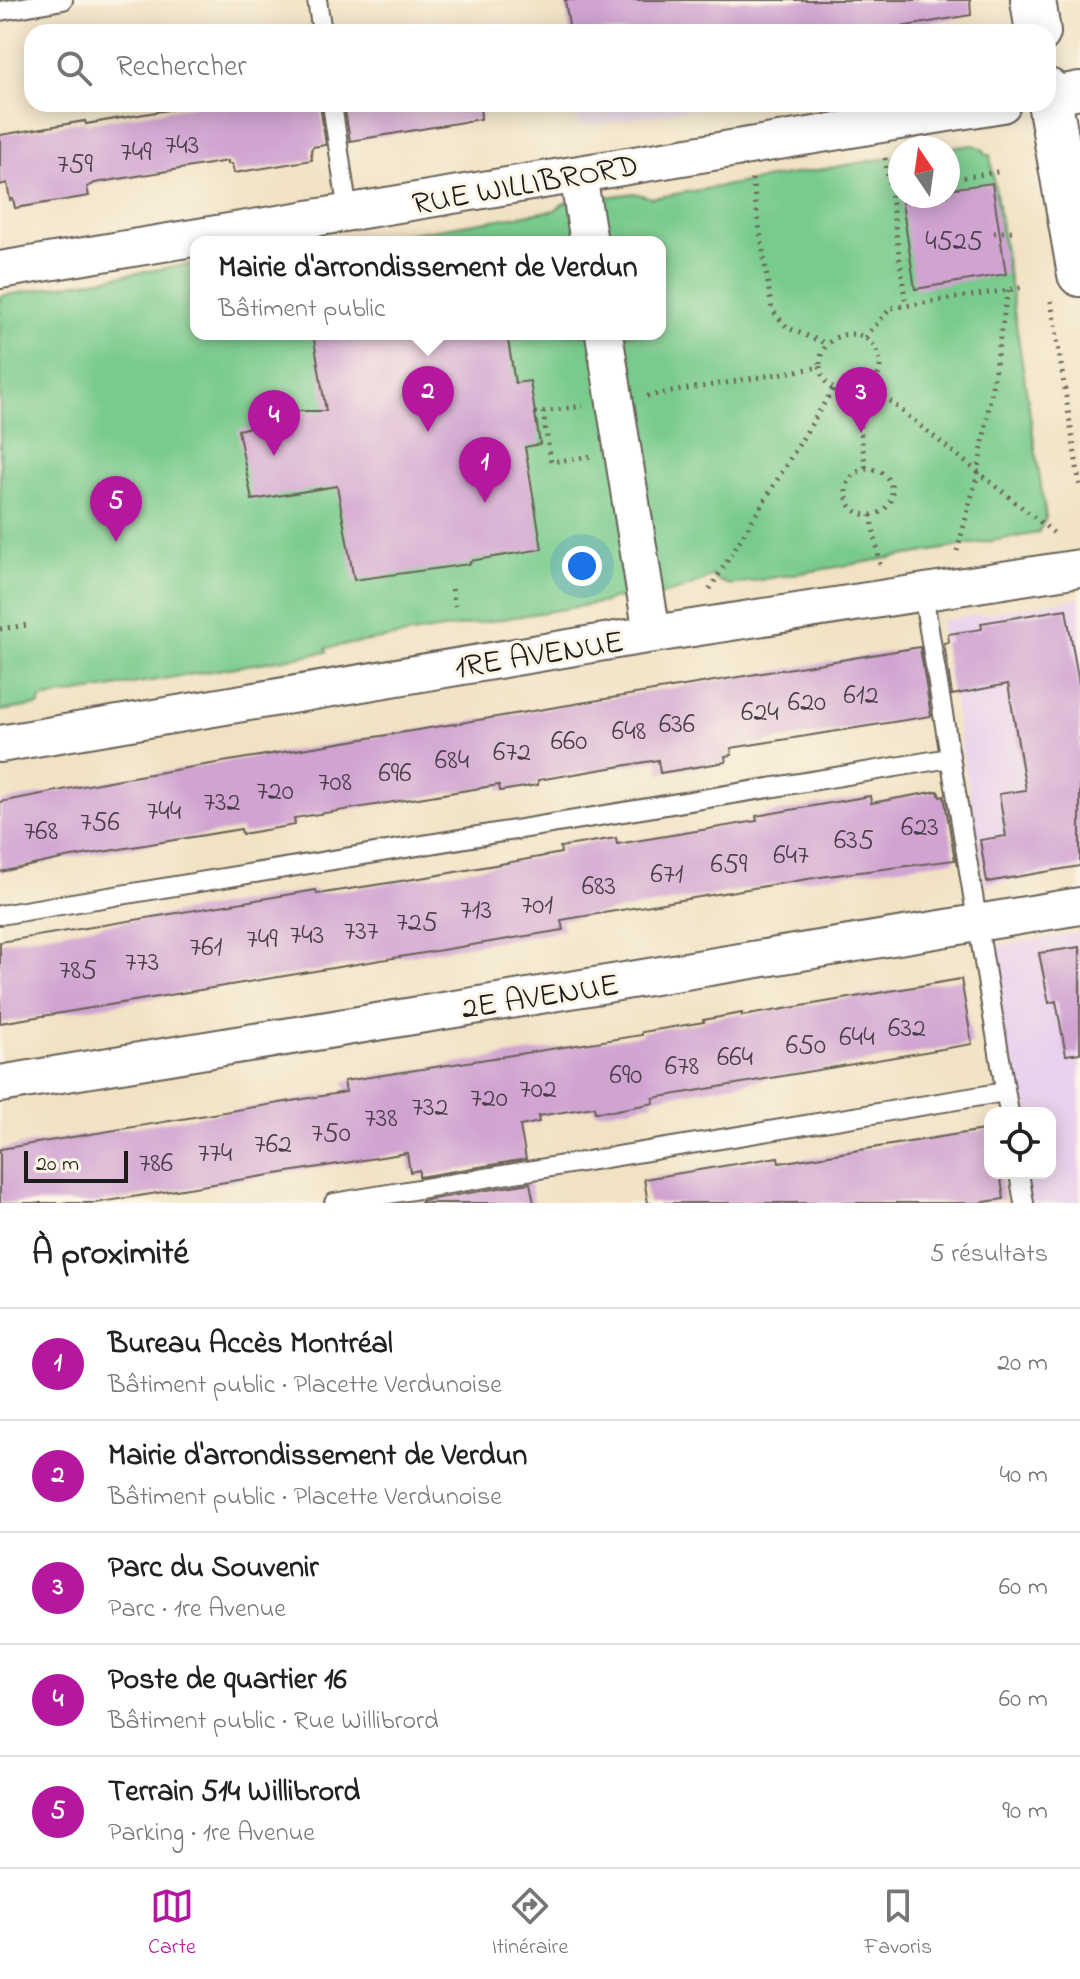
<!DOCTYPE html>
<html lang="fr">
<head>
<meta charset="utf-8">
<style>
  :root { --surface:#fff; --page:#f2f2f2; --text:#222; --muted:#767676; --line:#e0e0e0; --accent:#b5179e }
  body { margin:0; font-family:"Indie Flower",sans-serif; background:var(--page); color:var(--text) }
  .controls { position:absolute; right:24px; bottom:24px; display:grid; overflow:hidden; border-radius:16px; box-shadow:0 4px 20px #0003 }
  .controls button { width:72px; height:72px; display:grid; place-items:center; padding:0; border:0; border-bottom:2px solid var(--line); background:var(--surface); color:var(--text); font:40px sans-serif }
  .compass { position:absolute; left:888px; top:136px; width:72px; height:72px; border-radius:50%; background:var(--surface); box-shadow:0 4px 20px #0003; rotate:347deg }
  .scale { position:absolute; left:24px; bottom:20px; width:104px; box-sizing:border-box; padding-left:8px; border:4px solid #1c1c1c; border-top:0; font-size:22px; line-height:28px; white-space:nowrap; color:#1c1c1c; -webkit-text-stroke:6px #fcf5e5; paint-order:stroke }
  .you { position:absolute; left:582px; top:566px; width:28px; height:28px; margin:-20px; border:6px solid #fff; border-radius:50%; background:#1a73e8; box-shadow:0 0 0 12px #1a73e833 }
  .badge { display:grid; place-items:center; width:52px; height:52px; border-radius:50%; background:var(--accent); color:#fff; font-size:26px; font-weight:700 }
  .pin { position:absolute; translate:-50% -66px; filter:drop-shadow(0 2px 4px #0008) }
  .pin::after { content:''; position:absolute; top:42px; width:28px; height:24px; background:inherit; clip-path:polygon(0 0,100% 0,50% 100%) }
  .popup { position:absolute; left:190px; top:236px; width:476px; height:104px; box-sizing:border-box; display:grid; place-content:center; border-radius:16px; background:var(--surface); filter:drop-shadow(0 2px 6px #0005); font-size:26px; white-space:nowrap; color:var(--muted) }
  .popup b { font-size:30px; color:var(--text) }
  .popup::after { content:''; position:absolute; left:50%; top:100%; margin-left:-16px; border:16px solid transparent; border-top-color:var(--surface) }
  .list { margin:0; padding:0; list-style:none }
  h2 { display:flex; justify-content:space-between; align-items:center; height:104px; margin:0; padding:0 32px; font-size:34px }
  h2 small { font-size:26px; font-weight:400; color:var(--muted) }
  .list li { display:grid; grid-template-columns:52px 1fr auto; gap:24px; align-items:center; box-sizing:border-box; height:112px; padding:0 32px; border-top:2px solid var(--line) }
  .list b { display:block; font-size:30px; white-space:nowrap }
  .list p { margin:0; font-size:26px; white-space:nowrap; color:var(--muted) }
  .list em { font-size:26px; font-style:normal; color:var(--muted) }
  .icon { flex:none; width:44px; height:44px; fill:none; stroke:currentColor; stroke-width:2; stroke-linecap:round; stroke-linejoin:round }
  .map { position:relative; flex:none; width:1080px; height:1203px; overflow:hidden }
  .search { position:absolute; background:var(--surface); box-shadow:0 4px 20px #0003; left:24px; right:24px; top:24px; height:88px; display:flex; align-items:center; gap:20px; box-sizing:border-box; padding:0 28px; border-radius:24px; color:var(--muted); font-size:30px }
  .sheet { height:664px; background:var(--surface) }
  nav { display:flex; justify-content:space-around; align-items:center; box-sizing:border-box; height:112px; border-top:2px solid var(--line); background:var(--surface); font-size:22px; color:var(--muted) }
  nav a { display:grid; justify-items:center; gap:4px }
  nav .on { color:var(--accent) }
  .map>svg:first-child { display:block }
</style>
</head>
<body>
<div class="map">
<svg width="1080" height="1203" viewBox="0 0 1080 1203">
  <rect width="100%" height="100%" fill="#fcf5e5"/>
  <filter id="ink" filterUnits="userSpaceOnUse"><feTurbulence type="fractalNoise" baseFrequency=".0125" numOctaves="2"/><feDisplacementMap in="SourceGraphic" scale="16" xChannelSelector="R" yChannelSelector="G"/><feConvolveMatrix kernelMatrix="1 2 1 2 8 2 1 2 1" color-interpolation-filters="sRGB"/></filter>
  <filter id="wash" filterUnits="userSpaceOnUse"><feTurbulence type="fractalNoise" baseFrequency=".006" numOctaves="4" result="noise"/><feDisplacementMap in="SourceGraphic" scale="32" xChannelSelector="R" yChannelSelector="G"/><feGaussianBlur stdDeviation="1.8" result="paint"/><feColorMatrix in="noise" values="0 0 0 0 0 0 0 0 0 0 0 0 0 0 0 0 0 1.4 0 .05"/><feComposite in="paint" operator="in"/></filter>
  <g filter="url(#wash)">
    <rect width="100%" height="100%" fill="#f1e2c4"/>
    <!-- built -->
    <path fill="#e9d2ed" d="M575,104h146l-142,23z
      M1080,598v271l-95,16 -45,-264z
      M1080,932v271h-50l-5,-30h25v-60h-35l-28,-165z"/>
    <!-- green -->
    <path fill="#79cb8d" stroke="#4a7454" stroke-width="2" d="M974,145l10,5 2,5h4l56,363 -8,15 -308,52 -14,-5 -3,-5c-22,14 -74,30 -99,23l-8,4 -280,46 1,4 -286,47 -1,6 -40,6v-415l196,-33v71h464v-92h-303l198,-32 9,-7 70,-10 18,5 248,-42v40h48l-1,-48z"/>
    <g id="blocks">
      <!-- building -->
      <path fill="#d0a3d1" d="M565,0h405l1,15 -100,17h-301z
        M203,104h117l6,41 -13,2 -2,3 1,10 -78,13 -2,-9h-4v-3l-133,22 -8,4 2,9 -74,12 -2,-9 -3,1 -3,-17 -7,2v-50l85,-14 1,3z
        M344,104h136l1,15 -131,22z
        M992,183l14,91 -91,15 -14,-93h47v-7z
        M313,334h194l8,49 15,-2 5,32 5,31 -15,3 17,102 -72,12v3l-116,16 -17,-94 -85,14 -14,-70 30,-7v-12h58z
        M1066,609l14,80v177l-93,16 -7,-42 26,-4 -7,-42 27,-4 -18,-106 -56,11 -8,-52 5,-1 -1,-8 34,-5 -1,-6z
        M920,647l11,69 -200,32 1,7 -7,1 1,6 -66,11 -2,-13 -120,20v5l-38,6 -1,-6 -205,33 1,7 -53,9 -1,-5 -175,29 -66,14v-70l114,-22z
        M938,791l2,6 4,-1 11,64 -135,17 -259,43 2,10 -563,93v-81l316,-52 1,4 116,-18 123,-22 5,-1 -1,-6 56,-9 1,6 140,-23 -1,-5 114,-20 1,7z
        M1080,947v106l-14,2 -10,-54 -7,2 -10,-50z
        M961,979l11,65 -319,54 1,5 -42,8 -17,1 -1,-5 -56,9 1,6 -19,4 6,33 -107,18v-7l-9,2 -3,-19 -312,50h-95v-54l346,-57 -2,-11 298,-46v-3l62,-10 -1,-2 39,-7v3z
        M990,1129v44h10l4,26 -26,4h-330l-4,-24 134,-22 1,6z
        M530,1183l4,20h-113v-2z"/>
    </g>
  </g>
  <g filter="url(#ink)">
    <use href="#blocks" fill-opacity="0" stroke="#676157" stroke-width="2"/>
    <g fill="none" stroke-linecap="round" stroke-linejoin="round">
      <defs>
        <path id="lane" d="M317,0l5,32
          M0,11l63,-11
          M332,104l16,109
          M923,593l86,520
          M0,915l950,-157
          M1019,1173l5,30
          M334,1203l671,-111"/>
        <path id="street" d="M1048,96l32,-6
          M578,175l11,67
          M0,270l1002,-166
          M604,334l48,300
          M0,744l628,-106 452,-70
          M0,1084l1080,-178"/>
        <path id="secondary" d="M1033,0l5,32
          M1048,91l32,183"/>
      </defs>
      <!-- lane casing -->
      <use href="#lane" stroke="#676157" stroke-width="22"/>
      <!-- street casing -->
      <use href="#street" stroke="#676157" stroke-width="40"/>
      <!-- secondary casing -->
      <use href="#secondary" stroke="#676157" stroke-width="48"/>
      <!-- path -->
      <path stroke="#676157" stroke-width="5" stroke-dasharray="2 6" stroke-linecap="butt" d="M885,158l5,31
        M752,179l20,131 16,18 39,16
        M948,180l55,-9
        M900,187l-10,2 16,116
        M994,233l18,-2
        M1051,301l29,185
        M820 364a30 30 0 1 1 60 0a30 30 0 1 1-60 0Z
        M865,337l26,-29 130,-20
        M871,386l184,148
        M855,394l11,76
        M647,396l173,-29
        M543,412l8,50 40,-6
        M535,413l48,-7
        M536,422l8,-2
        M846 492a23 23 0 1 1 46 0a23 23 0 1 1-46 0Z
        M871,515l9,50
        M957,551l21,-78 30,-184
        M452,589l3,17
        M710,589l123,-200
        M0,629l27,-4"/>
      <!-- lane -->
      <use href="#lane" stroke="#fff" stroke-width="18"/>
      <!-- street -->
      <use href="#street" stroke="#fff" stroke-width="36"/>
      <!-- secondary -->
      <use href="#secondary" stroke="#fff" stroke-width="44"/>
    </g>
  </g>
  <g text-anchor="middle" stroke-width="6" stroke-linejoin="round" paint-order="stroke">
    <!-- number labels -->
    <g font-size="28" fill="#493e49">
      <text x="182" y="153">743</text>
      <text x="136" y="160">749</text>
      <text x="75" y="172">759</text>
      <text x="954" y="249">4525</text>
      <text x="861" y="703">612</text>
      <text x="807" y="710">620</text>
      <text x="760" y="720">624</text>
      <text x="677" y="732">636</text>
      <text x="629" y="739">648</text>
      <text x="569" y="749">660</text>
      <text x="512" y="760">672</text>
      <text x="452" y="768">684</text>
      <text x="395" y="781">696</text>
      <text x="335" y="790">708</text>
      <text x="275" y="799">720</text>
      <text x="222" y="810">732</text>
      <text x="164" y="819">744</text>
      <text x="100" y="830">756</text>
      <text x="920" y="835">623</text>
      <text x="41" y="839">768</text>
      <text x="854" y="848">635</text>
      <text x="791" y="863">647</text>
      <text x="729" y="872">659</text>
      <text x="667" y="882">671</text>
      <text x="599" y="894">683</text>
      <text x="537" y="913">701</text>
      <text x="476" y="918">713</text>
      <text x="417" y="930">725</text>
      <text x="361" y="939">737</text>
      <text x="307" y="943">743</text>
      <text x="262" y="947">749</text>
      <text x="206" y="955">761</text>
      <text x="142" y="970">773</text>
      <text x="78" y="978">785</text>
      <text x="907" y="1036">632</text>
      <text x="857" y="1045">644</text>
      <text x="806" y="1053">650</text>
      <text x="735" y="1065">664</text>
      <text x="682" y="1074">678</text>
      <text x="626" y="1083">690</text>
      <text x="538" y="1097">702</text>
      <text x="489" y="1106">720</text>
      <text x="430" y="1115">732</text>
      <text x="381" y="1126">738</text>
      <text x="331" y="1141">750</text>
      <text x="273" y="1152">762</text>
      <text x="215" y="1161">774</text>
      <text x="156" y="1171">786</text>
    </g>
    <!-- street labels -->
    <g font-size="32" fill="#1c1c1c" stroke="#fcf5e5">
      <text transform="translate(525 183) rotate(-10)" y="11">RUE WILLIBRORD</text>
      <text transform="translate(539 653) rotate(-9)" y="11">1RE AVENUE</text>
      <text transform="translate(540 995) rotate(-9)" y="11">2E AVENUE</text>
    </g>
  </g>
</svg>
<div class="controls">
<button><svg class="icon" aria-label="locate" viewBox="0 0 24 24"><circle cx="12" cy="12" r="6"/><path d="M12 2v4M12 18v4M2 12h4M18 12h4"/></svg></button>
</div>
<svg class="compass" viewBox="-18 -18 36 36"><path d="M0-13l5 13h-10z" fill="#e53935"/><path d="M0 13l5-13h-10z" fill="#767676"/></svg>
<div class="scale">20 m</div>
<div class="you"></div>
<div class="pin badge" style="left:485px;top:503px">1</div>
<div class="pin badge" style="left:428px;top:432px">2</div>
<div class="popup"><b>Mairie d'arrondissement de Verdun</b>Bâtiment public</div>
<div class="pin badge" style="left:861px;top:433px">3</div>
<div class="pin badge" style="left:274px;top:456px">4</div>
<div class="pin badge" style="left:116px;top:542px">5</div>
<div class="search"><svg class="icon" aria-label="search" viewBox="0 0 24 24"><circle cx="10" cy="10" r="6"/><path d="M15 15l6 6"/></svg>Rechercher</div>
</div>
<section class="sheet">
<h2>À proximité<small>5 résultats</small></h2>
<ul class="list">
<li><span class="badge">1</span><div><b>Bureau Accès Montréal</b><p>Bâtiment public · Placette Verdunoise</p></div><em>20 m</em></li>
<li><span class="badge">2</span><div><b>Mairie d'arrondissement de Verdun</b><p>Bâtiment public · Placette Verdunoise</p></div><em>40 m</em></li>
<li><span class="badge">3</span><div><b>Parc du Souvenir</b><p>Parc · 1re Avenue</p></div><em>60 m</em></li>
<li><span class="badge">4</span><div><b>Poste de quartier 16</b><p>Bâtiment public · Rue Willibrord</p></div><em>60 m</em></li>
<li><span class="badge">5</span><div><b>Terrain 514 Willibrord</b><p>Parking · 1re Avenue</p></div><em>90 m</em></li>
</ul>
</section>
<nav>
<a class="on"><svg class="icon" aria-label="map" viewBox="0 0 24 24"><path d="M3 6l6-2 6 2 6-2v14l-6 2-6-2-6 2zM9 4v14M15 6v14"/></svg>Carte</a>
<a><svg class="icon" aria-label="directions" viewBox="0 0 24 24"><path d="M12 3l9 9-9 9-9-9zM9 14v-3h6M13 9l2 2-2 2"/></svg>Itinéraire</a>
<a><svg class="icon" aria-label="saved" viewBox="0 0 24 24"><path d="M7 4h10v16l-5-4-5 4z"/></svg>Favoris</a>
</nav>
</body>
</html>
